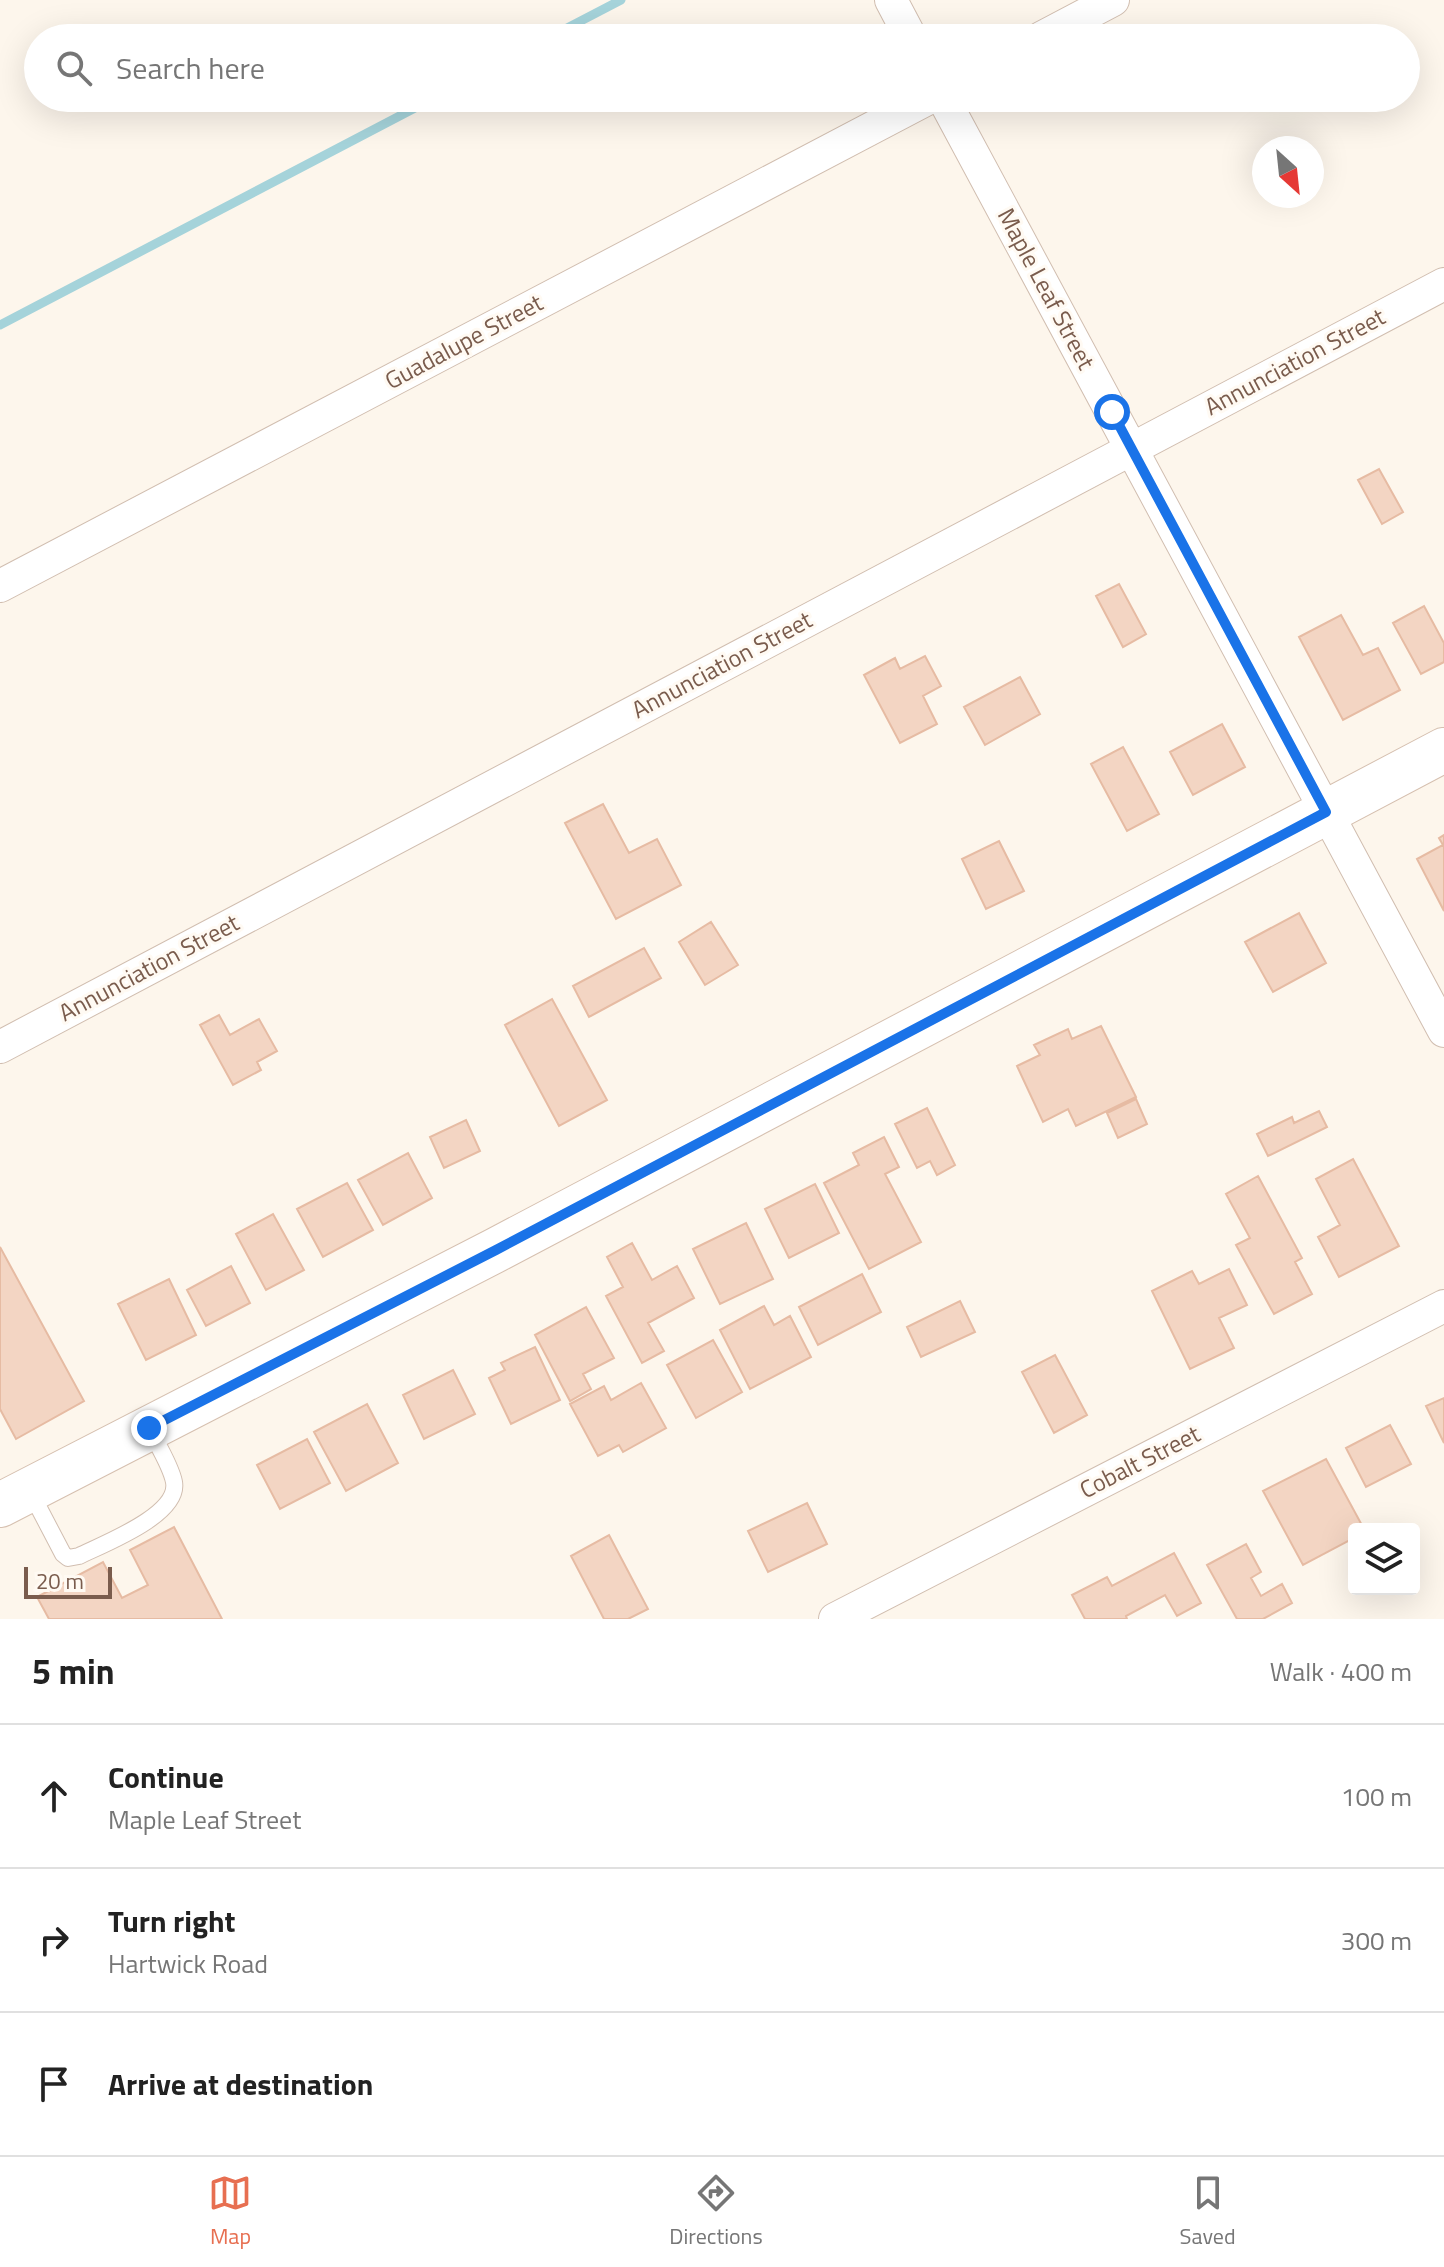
<!DOCTYPE html>
<meta charset="utf-8">
<style>
:root{--surface:#fff;--page:#f2f2f2;--text:#222;--muted:#767676;--line:#e0e0e0;--accent:#e76f51}
body{margin:0;font-family:"Titillium Web",sans-serif;background:var(--page);color:var(--text)}
.controls{position:absolute;right:24px;bottom:24px;display:grid;overflow:hidden;border-radius:8px;box-shadow:0 8px 32px #0002}
.controls button{width:72px;height:72px;display:grid;place-items:center;padding:0;border:0;border-bottom:2px solid var(--line);background:var(--surface);color:var(--text);font:40px sans-serif}
.compass{position:absolute;left:1252px;top:136px;width:72px;height:72px;border-radius:50%;background:var(--surface);box-shadow:0 8px 32px #0002;rotate:153deg}
.scale{position:absolute;left:24px;bottom:20px;width:88px;box-sizing:border-box;padding-left:8px;border:4px solid #7a5c4d;border-top:0;font-size:22px;line-height:28px;white-space:nowrap;color:#7a5c4d;-webkit-text-stroke:6px #fffaf3;paint-order:stroke}
.stop{position:absolute;width:24px;height:24px;margin:-18px;border:6px solid #1a73e8;border-radius:50%;background:#fff}
.stop.end{background:#1a73e8;border-color:#fff;box-shadow:0 2px 8px #0008}
.list{margin:0;padding:0;list-style:none}
h2{display:flex;justify-content:space-between;align-items:center;height:104px;margin:0;padding:0 32px;font-size:34px}
h2 small{font-size:26px;font-weight:400;color:var(--muted)}
.list li{display:grid;grid-template-columns:52px 1fr auto;gap:24px;align-items:center;box-sizing:border-box;height:144px;padding:0 32px;border-top:2px solid var(--line)}
.list b{display:block;font-size:30px;white-space:nowrap}
.list p{margin:0;font-size:26px;white-space:nowrap;color:var(--muted)}
.list em{font-size:26px;font-style:normal;color:var(--muted)}
.icon{flex:none;width:44px;height:44px;fill:none;stroke:currentColor;stroke-width:2;stroke-linecap:round;stroke-linejoin:round}
.map{position:relative;flex:none;width:1444px;height:1619px;overflow:hidden}
.search{position:absolute;background:var(--surface);box-shadow:0 8px 32px #0002;left:24px;right:24px;top:24px;height:88px;display:flex;align-items:center;gap:20px;box-sizing:border-box;padding:0 28px;border-radius:44px;color:var(--muted);font-size:30px}
.sheet{height:536px;background:var(--surface)}
nav{display:flex;justify-content:space-around;align-items:center;box-sizing:border-box;height:112px;border-top:2px solid var(--line);background:var(--surface);font-size:22px;color:var(--muted)}
nav a{display:grid;justify-items:center;gap:4px}
nav .on{color:var(--accent)}
.map>svg:first-child{display:block}
.lines{fill:none;stroke-linecap:round;stroke-linejoin:round}
.stream{stroke:#a5d3da;stroke-width:9}
.building{fill:#f3d5c3;stroke:#e6bba3;stroke-width:2}
.lane-casing{stroke:#d1beb0;stroke-width:18}
.street-casing{stroke:#d1beb0;stroke-width:34}
.secondary-casing{stroke:#d6c0b0;stroke-width:46}
.lane{stroke:#fff;stroke-width:16}
.street{stroke:#fff;stroke-width:32}
.secondary{stroke:#fff;stroke-width:44}
.route{stroke:#1a73e8;stroke-width:10}
.labels{text-anchor:middle;stroke-width:6;stroke-linejoin:round;paint-order:stroke}
.street-label{font-size:24px;fill:#7a5c4d;stroke:#fffaf3}
</style>
<div class="map">
<svg width="1444" height="1619" viewBox="0 0 1444 1619">
<rect width="100%" height="100%" fill="#fdf6ec"/>
<g class="lines">
<path class="stream" d="M 548,38 L 621,0
M 0,325 L 434,98"/>
</g>
<path class="building" d="M 1379,469 L 1403,512 L 1382,524 L 1358,480 Z
M 1119,584 L 1146,634 L 1123,647 L 1096,596 Z
M 1424,606 L 1444,643 L 1444,662 L 1421,674 L 1393,623 Z
M 1341,615 L 1363,655 L 1378,648 L 1400,690 L 1343,720 L 1299,637 Z
M 925,656 L 941,686 L 923,696 L 937,724 L 900,743 L 864,675 L 895,658 L 900,669 Z
M 1020,677 L 1040,714 L 985,745 L 964,707 Z
M 1222,724 L 1245,767 L 1193,795 L 1170,752 Z
M 1123,747 L 1159,814 L 1127,831 L 1091,764 Z
M 603,804 L 629,853 L 657,839 L 681,885 L 616,919 L 565,823 Z
M 1444,835 L 1444,911 L 1417,859 L 1443,845 L 1439,838 Z
M 999,841 L 1024,891 L 986,909 L 962,859 Z
M 1299,913 L 1326,963 L 1273,992 L 1245,942 Z
M 711,922 L 738,965 L 705,985 L 679,942 Z
M 644,948 L 661,978 L 589,1017 L 573,986 Z
M 552,999 L 607,1100 L 559,1126 L 505,1025 Z
M 219,1015 L 230,1035 L 259,1019 L 277,1051 L 257,1062 L 261,1070 L 233,1085 L 200,1025 Z
M 1101,1026 L 1136,1097 L 1076,1126 L 1068,1109 L 1043,1122 L 1017,1066 L 1040,1055 L 1034,1045 L 1068,1029 L 1072,1039 Z
M 1136,1099 L 1147,1124 L 1118,1138 L 1107,1113 Z
M 927,1108 L 955,1165 L 937,1175 L 930,1161 L 917,1168 L 895,1124 Z
M 1319,1111 L 1327,1127 L 1268,1156 L 1257,1134 L 1292,1117 L 1294,1123 Z
M 466,1120 L 480,1151 L 444,1168 L 430,1137 Z
M 884,1137 L 899,1167 L 885,1174 L 921,1242 L 869,1269 L 824,1183 L 859,1165 L 853,1153 Z
M 408,1153 L 432,1198 L 383,1225 L 358,1180 Z
M 1353,1159 L 1399,1246 L 1339,1277 L 1318,1237 L 1340,1225 L 1316,1179 Z
M 1258,1176 L 1302,1258 L 1295,1262 L 1312,1294 L 1274,1314 L 1236,1245 L 1250,1238 L 1226,1194 Z
M 347,1183 L 373,1230 L 323,1257 L 297,1209 Z
M 815,1184 L 839,1233 L 789,1258 L 765,1209 Z
M 273,1214 L 304,1270 L 266,1290 L 236,1234 Z
M 746,1223 L 773,1279 L 720,1304 L 693,1249 Z
M 632,1243 L 652,1280 L 677,1266 L 694,1298 L 648,1323 L 664,1351 L 642,1363 L 606,1296 L 623,1287 L 607,1257 Z
M 0,1247 L 84,1401 L 16,1439 L 0,1409 Z
M 231,1266 L 250,1303 L 206,1326 L 187,1290 Z
M 1229,1269 L 1247,1305 L 1219,1318 L 1234,1348 L 1190,1369 L 1152,1291 L 1192,1271 L 1199,1284 Z
M 862,1274 L 881,1312 L 818,1345 L 799,1307 Z
M 169,1279 L 196,1335 L 146,1360 L 118,1304 Z
M 960,1301 L 975,1332 L 921,1357 L 907,1327 Z
M 764,1306 L 774,1325 L 790,1316 L 811,1357 L 750,1389 L 720,1330 Z
M 586,1307 L 614,1358 L 583,1374 L 591,1389 L 570,1401 L 535,1335 Z
M 713,1340 L 742,1392 L 696,1418 L 667,1365 Z
M 535,1347 L 560,1400 L 511,1424 L 489,1378 L 505,1370 L 501,1363 Z
M 1055,1355 L 1087,1415 L 1054,1433 L 1022,1372 Z
M 453,1370 L 475,1414 L 424,1439 L 403,1395 Z
M 641,1383 L 666,1428 L 623,1452 L 619,1445 L 598,1456 L 570,1404 L 604,1386 L 611,1400 Z
M 1444,1398 L 1444,1443 L 1426,1406 Z
M 367,1404 L 398,1463 L 346,1491 L 314,1432 Z
M 1390,1425 L 1411,1464 L 1366,1487 L 1346,1448 Z
M 307,1439 L 330,1483 L 280,1509 L 257,1465 Z
M 1326,1459 L 1364,1529 L 1354,1529 L 1354,1538 L 1303,1565 L 1263,1491 Z
M 807,1503 L 827,1544 L 768,1572 L 748,1531 Z
M 174,1527 L 222,1619 L 49,1619 L 37,1597 L 103,1562 L 122,1598 L 148,1585 L 130,1550 Z
M 609,1535 L 648,1609 L 628,1619 L 604,1619 L 571,1556 Z
M 1246,1544 L 1261,1572 L 1251,1578 L 1261,1596 L 1282,1584 L 1292,1603 L 1263,1619 L 1237,1619 L 1207,1565 Z
M 1174,1553 L 1201,1603 L 1177,1616 L 1165,1595 L 1126,1616 L 1127,1619 L 1085,1619 L 1072,1595 L 1107,1577 L 1112,1586 Z"/>
<g class="lines">
<defs>
<path id="lane" d="M 30,1491 L 63,1554 L 68,1558 L 79,1556 C 103,1544 180,1515 174,1482 C 171,1466 157,1444 150,1430"/>
<path id="street" d="M 891,0 L 911,38
M 1041,38 L 1113,0
M 943,98 L 1444,1031
M 0,586 L 929,98
M 0,1047 L 1444,284
M 835,1619 L 1444,1306"/>
<path id="secondary" d="M 0,1505 L 496,1250 L 1444,750"/>
</defs>
<use href="#lane" class="lane-casing"/>
<use href="#street" class="street-casing"/>
<use href="#secondary" class="secondary-casing"/>
<use href="#lane" class="lane"/>
<use href="#street" class="street"/>
<use href="#secondary" class="secondary"/>
</g>
<g class="lines">
<path class="route" d="M 149,1428 L 496,1250 L 1326,812 L 1112,412"/>
</g>
<g class="labels">
<g class="street-label">
<text transform="translate(1046 289) rotate(62)" y="8">Maple Leaf Street</text>
<text transform="translate(464 342) rotate(-28)" y="8">Guadalupe Street</text>
<text transform="translate(1295 362) rotate(-28)" y="8">Annunciation Street</text>
<text transform="translate(722 665) rotate(-28)" y="8">Annunciation Street</text>
<text transform="translate(149 968) rotate(-28)" y="8">Annunciation Street</text>
<text transform="translate(1140 1462) rotate(-27)" y="8">Cobalt Street</text>
</g>
</g>
</svg>
<div class="controls">
<button><svg class="icon" aria-label="layers" viewBox="0 0 24 24"><path d="M12 4l9 5-9 5-9-5zM3 14l9 5 9-5"/></svg></button>
</div>
<svg class="compass" viewBox="-18 -18 36 36"><path d="M0-13l5 13h-10z" fill="#e53935"/><path d="M0 13l5-13h-10z" fill="#767676"/></svg>
<div class="scale">20 m</div>
<div class="stop" style="left:1112px;top:412px"></div>
<div class="stop end" style="left:149px;top:1428px"></div>
<div class="search"><svg class="icon" aria-label="search" viewBox="0 0 24 24"><circle cx="10" cy="10" r="6"/><path d="M15 15l6 6"/></svg>Search here</div>
</div>
<section class="sheet">
<h2>5 min<small>Walk · 400 m</small></h2>
<ul class="list">
<li><svg class="icon" aria-label="ahead" viewBox="0 0 24 24"><path d="M12 20V5M6 11l6-6 6 6"/></svg><div><b>Continue</b><p>Maple Leaf Street</p></div><em>100 m</em></li>
<li><svg class="icon" aria-label="right" viewBox="0 0 24 24"><path d="M7 20v-9h11M14 6l5 5-5 5"/></svg><div><b>Turn right</b><p>Hartwick Road</p></div><em>300 m</em></li>
<li><svg class="icon" aria-label="arrive" viewBox="0 0 24 24"><path d="M6 21V4h12l-3 4 3 4H6"/></svg><div><b>Arrive at destination</b></div></li>
</ul>
</section>
<nav>
<a class="on"><svg class="icon" aria-label="map" viewBox="0 0 24 24"><path d="M3 6l6-2 6 2 6-2v14l-6 2-6-2-6 2zM9 4v14M15 6v14"/></svg>Map</a>
<a><svg class="icon" aria-label="directions" viewBox="0 0 24 24"><path d="M12 3l9 9-9 9-9-9zM9 14v-3h6M13 9l2 2-2 2"/></svg>Directions</a>
<a><svg class="icon" aria-label="saved" viewBox="0 0 24 24"><path d="M7 4h10v16l-5-4-5 4z"/></svg>Saved</a>
</nav>
